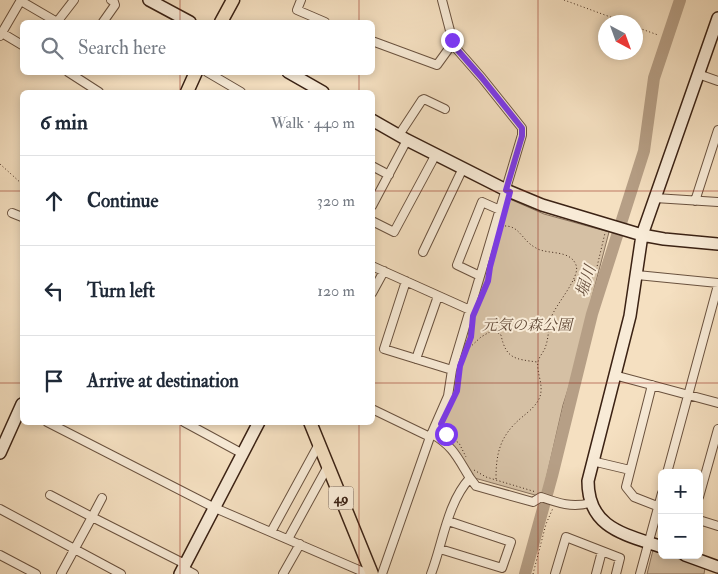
<!DOCTYPE html>
<meta charset="utf-8">
<style>
:root{--surface:#fff;--page:#f6f6f7;--text:#1f2937;--muted:#747a83;--line:#e0e1e3}
body{margin:0;font-family:"IM FELL Double Pica","Noto Serif JP",serif;background:var(--page);color:var(--text)}
.controls{position:absolute;right:15px;bottom:15px;display:grid;overflow:hidden;border-radius:8px;box-shadow:0 2px 8px #0003}
.controls button{width:45px;height:45px;display:grid;place-items:center;padding:0;border:0;border-bottom:1px solid var(--line);background:var(--surface);color:var(--text);font:25px sans-serif}
.compass{position:absolute;left:598px;top:15px;width:45px;height:45px;border-radius:50%;background:var(--surface);box-shadow:0 2px 8px #0003;rotate:139deg}
.stop{position:absolute;width:15px;height:15px;margin:-11px;border:4px solid #7c3aed;border-radius:50%;background:#fff}
.stop.end{background:#7c3aed;border-color:#fff;box-shadow:0 1px 5px #0008}
.list{margin:0;padding:0;list-style:none}
h2{display:flex;justify-content:space-between;align-items:center;height:65px;margin:0;padding:0 20px;font-size:21px}
h2 small{font-size:16px;font-weight:400;color:var(--muted)}
.list li{display:grid;grid-template-columns:32px 1fr auto;gap:15px;align-items:center;box-sizing:border-box;height:90px;padding:0 20px;border-top:1px solid var(--line)}
.list b{display:block;font-size:19px;white-space:nowrap}
.list em{font-size:16px;font-style:normal;color:var(--muted)}
.icon{flex:none;width:28px;height:28px;fill:none;stroke:currentColor;stroke-width:2;stroke-linecap:round;stroke-linejoin:round}
.map{position:relative;flex:none;width:718px;height:574px;overflow:hidden}
.search{position:absolute;background:var(--surface);box-shadow:0 2px 8px #0003;left:20px;top:20px;width:355px;height:55px;display:flex;align-items:center;gap:12px;box-sizing:border-box;padding:0 18px;border-radius:8px;color:var(--muted);font-size:19px}
.panel{position:absolute;background:var(--surface);box-shadow:0 2px 8px #0003;left:20px;top:90px;width:355px;height:335px;border-radius:8px}
.map>svg:first-child{display:block}
.green{fill:#d5c0a4;stroke:#88715c}
.lines{fill:none;stroke-linecap:round;stroke-linejoin:round}
.river{stroke:#b69f86;stroke-width:12}
.street-casing{stroke:#6a523f;stroke-width:10}
.secondary-casing{stroke:#3b2214;stroke-width:14}
.primary-casing{stroke:#3b2214;stroke-width:15}
.path{stroke:#3b2214;stroke-width:1;stroke-dasharray:1 2.5;stroke-linecap:butt}
.street{stroke:#f8ebd7;stroke-width:8}
.secondary{stroke:#f8ebd7;stroke-width:11}
.primary{stroke:#f5e0c1;stroke-width:12}
.route{stroke:#7c3aed;stroke-width:6}
.grid{fill:none;stroke:#8f2418;stroke-width:1;stroke-opacity:0.55}
.labels{text-anchor:middle;stroke-width:4;stroke-linejoin:round;paint-order:stroke}
.shield{fill:#f8ebd7;stroke:#745e4e;stroke-width:1}
.shield-label{font-size:14px;font-weight:bold;fill:#3b2214}
.park-label{font-size:15px;font-style:italic;fill:#624a38;stroke:#f8ebd7}
.water-label{font-size:16px;font-style:italic;fill:#664e3c;stroke:#f8ebd7}
</style>
<div class="map">
<svg width="718" height="574" viewBox="0 0 718 574">
<rect width="100%" height="100%" fill="#f5e0c1"/>
<filter id="stains"><feTurbulence type="fractalNoise" baseFrequency=".004" numOctaves="4"/><feColorMatrix values="0 0 0 0 .2 0 0 0 0 .09 0 0 0 0 .02 0 0 0 .5 -.17"/></filter>
<radialGradient id="worn" r=".72"><stop offset=".6" stop-color="#630" stop-opacity="0"/><stop offset="1" stop-color="#630" stop-opacity=".3"/></radialGradient>
<path class="green" d="M 505,197 L 544,214 L 609,232 L 592,297 L 581,349 L 563,405 L 542,497 L 471,477 L 434,433 L 455,367 L 468,338 L 471,310 L 482,282 L 485,264 Z
M 653,550 L 662,553 L 662,555 L 668,555 L 705,568 L 704,574 L 647,574 Z"/>
<g class="lines">
<path class="river" d="M 525,574 L 552,476 L 592,314 L 644,151 L 654,78 L 680,0"/>
<defs>
<path id="street" d="M 301,0 L 297,10 L 325,22
M 21,1 L 57,22
M 57,22 L 74,0
M 103,22 L 115,5 L 114,2 L 111,0
M 2,33 L 22,45
M 0,36 L 21,0
M 372,41 L 437,65 L 450,47 L 454,46
M 68,72 L 99,92
M 207,72 L 241,92
M 698,74 L 718,81
M 399,135 L 422,100 L 424,99 L 445,109
M 372,166 L 389,175
M 655,198 L 718,202
M 695,201 L 718,130
M 372,206 L 407,140
M 12,213 L 22,217
M 372,221 L 394,232 L 436,154
M 423,252 L 463,168
M 372,266 L 470,310
M 637,275 L 718,283
M 480,276 L 457,265 L 482,202 L 500,210
M 406,281 L 384,349 L 452,370
M 372,293 L 384,271
M 416,359 L 438,296
M 614,375 L 718,403
M 652,385 L 626,487 L 634,497 L 662,508
M 372,409 L 430,437
M 47,422 L 215,508 L 368,574
M 184,422 L 243,454
M 592,461 L 630,470
M 667,473 L 718,285
M 470,478 L 476,486 L 533,502 L 541,497 C 558,503 572,508 590,503
M 50,495 L 92,517 L 102,498
M 699,497 L 718,429
M 0,509 L 121,574
M 699,520 L 718,526
M 271,532 L 319,444
M 288,539 L 328,466
M 440,549 L 502,568 L 511,542 L 448,521
M 0,555 L 36,574
M 183,568 L 194,574
M 61,574 L 92,517 L 185,564
M 283,574 L 300,544
M 382,574 L 430,437 L 448,396 L 452,370 L 522,135 L 522,128 L 482,78 L 454,46 L 442,0
M 431,574 C 443,543 447,503 470,478 C 457,457 453,446 432,434
M 555,574 L 566,537 L 620,558 L 616,574
M 596,574 L 602,551
M 640,574 L 662,493"/>
<path id="secondary" d="M 149,0 L 190,22
M 288,72 L 323,92
M 372,120 L 407,140 L 506,190 L 542,205 L 642,235 L 664,239 L 718,244
M 0,453 L 22,404
M 662,547 C 624,534 588,528 588,481 L 630,316 L 642,235 L 718,18
M 685,555 L 718,567
M 180,574 L 259,422"/>
<path id="primary" d="M 221,22 L 233,0
M 187,92 L 196,72
M 310,422 L 372,574"/>
</defs>
<use href="#street" class="street-casing"/>
<use href="#secondary" class="secondary-casing"/>
<use href="#primary" class="primary-casing"/>
<path class="path" d="M 564,0 L 624,22
M 636,27 L 658,35
M 0,164 L 22,184
M 574,280 L 583,284 L 587,284 L 593,277 L 596,271 L 605,233
M 483,292 L 488,281 L 488,275
M 467,350 L 481,337 L 493,330 L 501,335 C 506,359 515,359 537,362
M 465,354 L 471,337 L 472,329
M 448,436 L 459,443 L 466,457
M 474,470 L 486,477 L 536,492
M 496,479 C 496,453 500,436 521,418 C 527,413 535,407 539,399 C 545,386 536,373 538,362 C 539,356 545,351 546,345 C 549,336 548,327 551,318 C 555,305 581,277 576,265 C 570,249 547,255 536,248 C 521,240 520,225 503,226
M 533,574 L 546,524 L 553,508"/>
<use href="#street" class="street"/>
<use href="#secondary" class="secondary"/>
<use href="#primary" class="primary"/>
</g>
<g class="lines">
<path class="route" d="M 446,434 L 441,424 L 457,391 L 460,366 L 471,337 L 473,316 L 488,281 L 490,267 L 510,192 L 506,190 L 522,136 L 522,128 L 482,78 L 454,46 L 452,40"/>
</g>
<path class="grid" d="M 180,0 L 180,22M 359,0 L 359,22M 538,0 L 538,574M 180,72 L 180,92M 359,72 L 359,92M 0,191 L 22,191M 372,191 L 718,191M 0,383 L 22,383M 372,383 L 718,383M 180,422 L 180,574M 359,422 L 359,574"/>
<g class="labels">
<rect class="shield" x="328.5" y="486.5" width="25" height="23" rx="4"/>
<g class="shield-label">
<text x="341" y="503">49</text>
</g>
<g class="park-label">
<text x="527" y="330">元気の森公園</text>
</g>
<g class="water-label">
<text transform="translate(585 281) rotate(-72)" y="6">堀川</text>
</g>
</g>
<rect width="100%" height="100%" filter="url(#stains)"/>
<rect width="100%" height="100%" fill="url(#worn)"/>
</svg>
<div class="controls">
<button>+</button>
<button>−</button>
</div>
<svg class="compass" viewBox="-18 -18 36 36"><path d="M0-13l5 13h-10z" fill="#e53935"/><path d="M0 13l5-13h-10z" fill="#747a83"/></svg>
<div class="stop" style="left:446px;top:434px"></div>
<div class="stop end" style="left:452px;top:40px"></div>
<div class="search"><svg class="icon" aria-label="search" viewBox="0 0 24 24"><circle cx="10" cy="10" r="6"/><path d="M15 15l6 6"/></svg>Search here</div>
<section class="panel">
<h2>6 min<small>Walk · 440 m</small></h2>
<ul class="list">
<li><svg class="icon" aria-label="ahead" viewBox="0 0 24 24"><path d="M12 20V5M6 11l6-6 6 6"/></svg><div><b>Continue</b></div><em>320 m</em></li>
<li><svg class="icon" aria-label="left" viewBox="0 0 24 24"><path d="M17 20v-9H6M10 6l-5 5 5 5"/></svg><div><b>Turn left</b></div><em>120 m</em></li>
<li><svg class="icon" aria-label="arrive" viewBox="0 0 24 24"><path d="M6 21V4h12l-3 4 3 4H6"/></svg><div><b>Arrive at destination</b></div></li>
</ul>
</section>
</div>
